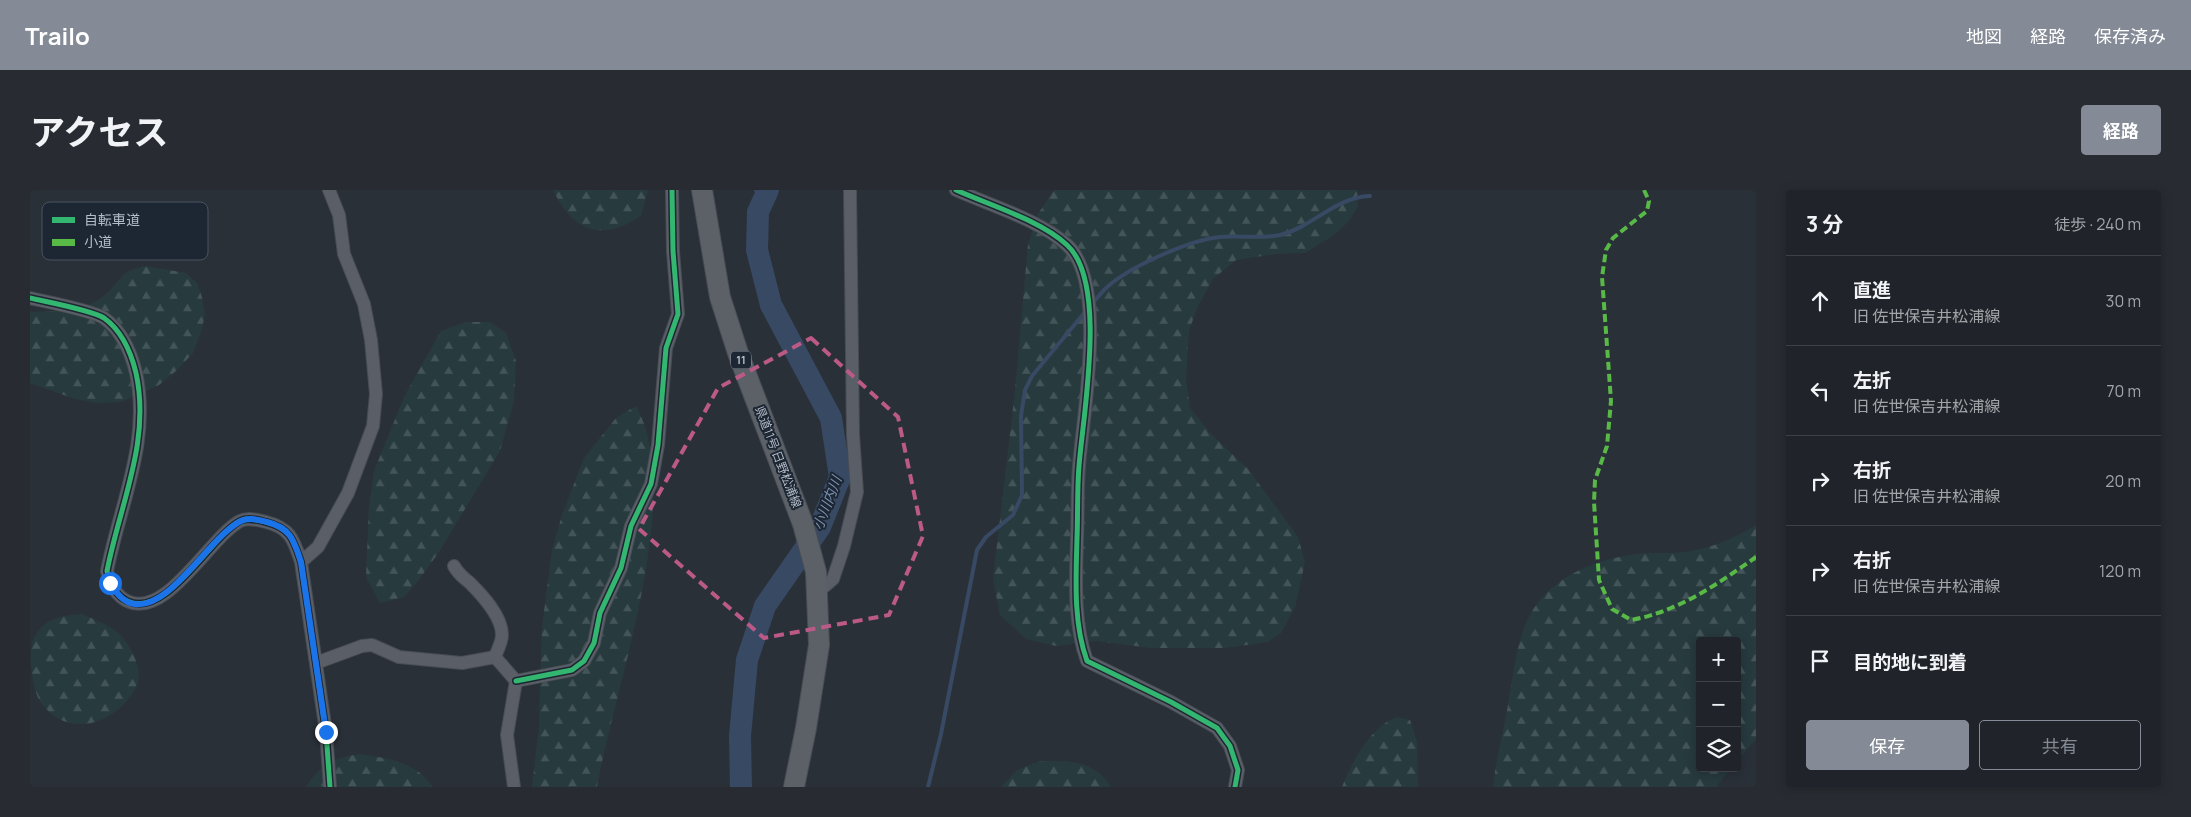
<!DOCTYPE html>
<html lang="ja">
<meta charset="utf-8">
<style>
:root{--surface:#20242a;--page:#282c32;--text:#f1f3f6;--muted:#a2a4a8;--line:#3d4147;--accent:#848b96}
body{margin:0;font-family:Manrope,"Noto Sans JP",sans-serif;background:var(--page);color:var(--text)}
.controls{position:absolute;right:15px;bottom:15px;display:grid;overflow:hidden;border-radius:5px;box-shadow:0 2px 12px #0003}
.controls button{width:45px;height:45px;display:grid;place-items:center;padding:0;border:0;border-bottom:1px solid var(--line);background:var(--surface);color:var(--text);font:25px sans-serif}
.stop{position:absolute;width:15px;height:15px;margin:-11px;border:4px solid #1a73e8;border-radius:50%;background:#fff}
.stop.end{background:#1a73e8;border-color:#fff;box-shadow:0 1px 5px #0008}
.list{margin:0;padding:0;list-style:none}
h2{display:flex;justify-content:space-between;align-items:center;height:65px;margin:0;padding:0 20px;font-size:21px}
h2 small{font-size:16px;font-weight:400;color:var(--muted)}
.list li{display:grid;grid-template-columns:32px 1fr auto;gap:15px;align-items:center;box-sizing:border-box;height:90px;padding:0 20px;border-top:1px solid var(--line)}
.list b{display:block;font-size:19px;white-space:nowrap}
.list p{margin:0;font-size:16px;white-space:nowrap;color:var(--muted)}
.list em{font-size:16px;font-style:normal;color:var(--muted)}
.actions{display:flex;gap:10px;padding:15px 20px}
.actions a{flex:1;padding:11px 0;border:1px solid var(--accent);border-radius:5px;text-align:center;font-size:18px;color:var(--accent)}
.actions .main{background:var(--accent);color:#fff}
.icon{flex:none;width:28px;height:28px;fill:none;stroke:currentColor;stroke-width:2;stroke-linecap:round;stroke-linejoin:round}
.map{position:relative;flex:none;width:1726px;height:597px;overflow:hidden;border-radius:5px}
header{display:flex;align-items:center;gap:30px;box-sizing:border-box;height:70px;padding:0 25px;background:var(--accent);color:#fff}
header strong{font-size:24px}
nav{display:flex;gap:28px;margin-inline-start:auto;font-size:18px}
.intro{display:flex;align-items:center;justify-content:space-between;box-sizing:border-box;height:120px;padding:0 30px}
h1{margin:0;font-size:35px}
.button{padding:12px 22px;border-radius:5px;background:var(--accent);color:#fff;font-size:18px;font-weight:700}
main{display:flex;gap:30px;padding:0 30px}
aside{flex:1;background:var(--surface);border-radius:5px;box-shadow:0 2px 12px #0003}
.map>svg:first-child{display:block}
.forest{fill:url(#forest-firs)}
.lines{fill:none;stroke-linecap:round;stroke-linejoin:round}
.stream{stroke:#384963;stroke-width:4}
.river{stroke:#384963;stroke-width:22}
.minor-casing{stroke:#484c53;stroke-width:14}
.primary-casing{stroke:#484c55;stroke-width:22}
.minor{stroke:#5a5e66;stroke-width:12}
.primary{stroke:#5c6168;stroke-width:20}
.quiet{stroke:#58b947;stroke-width:4;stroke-dasharray:8 4;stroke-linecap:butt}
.cycleway-casing{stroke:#1d2633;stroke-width:8}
.cycleway{stroke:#33b770;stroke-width:5}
.route{stroke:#1a73e8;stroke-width:6}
.marked{fill:none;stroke:#bc5a87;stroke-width:4;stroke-dasharray:10 6;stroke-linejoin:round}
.labels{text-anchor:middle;stroke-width:4;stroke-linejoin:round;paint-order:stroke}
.shield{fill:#1d2633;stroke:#878f9c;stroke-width:1}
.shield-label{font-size:11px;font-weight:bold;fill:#b4bcc9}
.street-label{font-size:12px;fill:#b4bcc9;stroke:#1d2633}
.water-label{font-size:14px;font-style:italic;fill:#7c92b1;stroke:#1d2633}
.key{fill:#1d2633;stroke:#4a5360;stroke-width:1}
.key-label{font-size:14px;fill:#b4bcc9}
</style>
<header>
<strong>Trailo</strong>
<nav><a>地図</a><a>経路</a><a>保存済み</a></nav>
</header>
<div class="intro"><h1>アクセス</h1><a class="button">経路</a></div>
<main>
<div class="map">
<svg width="1726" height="597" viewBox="0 0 1726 597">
<defs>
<pattern id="forest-firs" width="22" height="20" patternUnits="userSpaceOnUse" patternTransform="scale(1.25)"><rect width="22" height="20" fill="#273a3e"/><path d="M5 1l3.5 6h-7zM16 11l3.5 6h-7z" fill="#445559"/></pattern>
</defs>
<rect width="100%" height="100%" fill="#2a3038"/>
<path class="forest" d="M 523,0 L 618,0 L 611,26 C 572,52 543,42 523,0 Z
M 1024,0 L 1327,0 L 1328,16 L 1319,31 L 1304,45 L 1275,63 L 1245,64 L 1206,70 L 1183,89 L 1167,118 L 1159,141 L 1156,189 L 1160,218 L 1181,244 L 1218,279 L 1268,347 L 1275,372 L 1265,417 L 1251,443 L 1238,452 L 1195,458 L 1121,458 L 1066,451 L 1026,456 L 996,449 L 970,425 L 963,389 L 985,201 L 998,54 L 1008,24 Z
M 115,76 L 156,83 L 167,93 L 172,107 L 175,125 L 171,142 L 163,163 L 146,181 L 129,195 L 91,212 L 67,213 L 42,208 L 0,193 L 0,122 C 26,121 55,122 75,105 C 93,89 88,82 115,76 Z
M 436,132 L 460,132 L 476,143 L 486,171 L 484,211 L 470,261 L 409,362 L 388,391 L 374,407 L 350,413 L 336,387 L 339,316 L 344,281 L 375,205 L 411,141 Z
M 606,216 C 656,304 584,500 567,597 L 502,597 L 509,536 L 512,437 L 522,360 L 532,325 L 554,268 L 586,228 Z
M 1726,335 L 1726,549 L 1707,571 L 1707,451 L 1670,451 L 1670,578 L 1701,578 L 1686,597 L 1463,597 C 1466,569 1473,543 1478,515 C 1483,488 1485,459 1496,433 C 1515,389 1562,370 1606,364 C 1622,362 1639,364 1655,362 C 1680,359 1705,348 1726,335 Z
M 52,424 C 63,429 76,434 86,441 C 97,449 110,473 109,487 C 108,500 93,517 82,524 C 58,540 27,538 10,511 C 4,502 2,485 1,474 C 0,462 1,449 10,439 C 20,427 38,425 52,424 Z
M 1367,527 L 1380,530 L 1387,552 L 1388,597 L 1312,597 C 1322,572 1341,536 1367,527 Z
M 330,564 C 356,568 388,572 402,597 L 276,597 C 290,575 305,567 330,564 Z
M 1010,571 C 1039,571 1065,570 1081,597 L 971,597 L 987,580 Z"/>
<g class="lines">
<path class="stream" d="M 726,0 L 732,12
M 1061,115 C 1066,109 1071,103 1076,98 C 1099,77 1159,50 1190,47 C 1209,45 1231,49 1250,45 C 1283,37 1305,7 1340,6
M 898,597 L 911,544 L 947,360 L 956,347 L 983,325 L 992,305 L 991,226 L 995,200 L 1002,186 L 1055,122"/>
<path class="river" d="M 711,597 L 710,546 L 717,470 L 735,416 L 790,337 L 810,287 L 801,228 L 741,115 L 727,60 L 728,22 L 738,0"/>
<defs>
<path id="minor" d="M 926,0 C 959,15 1010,30 1037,55 C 1078,92 1053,224 1049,276 C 1047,300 1048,324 1047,348 C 1046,388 1043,432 1057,471 L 1141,512 L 1187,538 L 1200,556 L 1208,580 L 1205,597
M 0,108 C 17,112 61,120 74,128 C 92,141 101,162 106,183 C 121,251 90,314 77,381 C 80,394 85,405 97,411 C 136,430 179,348 210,331 C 218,327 228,330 236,332 C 261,338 264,351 271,372 L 296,542 L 300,597
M 271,372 L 288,357 L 318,303 L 343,236 L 346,204 L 341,150 L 334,114 L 314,64 L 309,25 L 299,0
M 424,376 C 428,384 433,387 440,393 C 452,405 472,426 472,445 C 472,452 467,461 465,467
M 787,403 L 803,389 L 814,356 L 827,302 L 823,245 L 820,0
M 286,473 L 332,456 L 342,455 L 369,467 L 432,473 L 465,467 L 486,491 L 477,545 L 484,597
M 486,491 L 542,480 L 554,471 L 564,453 L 570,423 L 591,378 L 601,336 L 621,294 L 628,255 L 636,158 L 648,124 L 643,61 L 642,0"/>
<path id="primary" d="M 672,0 L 690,107 L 708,163 L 773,334 L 786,382 L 789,455 L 776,538 L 764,597"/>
</defs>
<use href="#minor" class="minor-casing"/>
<use href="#primary" class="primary-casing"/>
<use href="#minor" class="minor"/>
<use href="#primary" class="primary"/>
<path class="quiet" d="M 1614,0 L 1619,11 L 1617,21 L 1583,48 L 1576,60 L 1572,87 L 1581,211 L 1577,256 L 1565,290 L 1564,312 L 1569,390 L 1582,419 L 1601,430 C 1647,422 1688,394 1726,367"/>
<defs>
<path id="cycleway" d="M 926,0 C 959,15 1010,30 1037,55 C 1078,92 1053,224 1049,276 C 1047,300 1048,324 1047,348 C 1046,388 1043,432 1057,471 L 1141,512 L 1187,538 L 1200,556 L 1208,580 L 1205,597
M 0,108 C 17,112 61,120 74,128 C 92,141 101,162 106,183 C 121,251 90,314 77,381 C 80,394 85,405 97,411 C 136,430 179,348 210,331 C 218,327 228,330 236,332 C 261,338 264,351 271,372 L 296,542 L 300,597
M 486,491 L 542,480 L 554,471 L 564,453 L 570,423 L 591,378 L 601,336 L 621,294 L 628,255 L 636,158 L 648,124 L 643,61 L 642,0"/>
</defs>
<use href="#cycleway" class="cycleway-casing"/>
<use href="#cycleway" class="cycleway"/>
</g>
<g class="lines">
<path class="route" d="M 80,393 C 86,402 93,413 105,414 C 141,419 180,346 211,331 C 219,327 228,330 237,332 C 261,338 264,351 271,372 L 296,542"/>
</g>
<path class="marked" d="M 781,148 L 868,227 L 893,346 L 859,425 L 734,448 L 609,339 L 688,198 Z"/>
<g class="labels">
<rect class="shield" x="701" y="161.5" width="20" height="17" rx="4"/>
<g class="shield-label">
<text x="711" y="174">11</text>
</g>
<g class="street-label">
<text transform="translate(748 267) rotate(69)" y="4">県道11号 日野松浦線</text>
</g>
<g class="water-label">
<text transform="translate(797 313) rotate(-69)" y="5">小川内川</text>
</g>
</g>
<rect x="12" y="12" width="166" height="58" rx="8" class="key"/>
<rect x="22" y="27" width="23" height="6" fill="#33b770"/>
<rect x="22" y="49" width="23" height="7" fill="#58b947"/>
<g class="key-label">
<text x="54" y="35">自転車道</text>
<text x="54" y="57">小道</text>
</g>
</svg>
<div class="controls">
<button>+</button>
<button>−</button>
<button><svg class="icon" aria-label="layers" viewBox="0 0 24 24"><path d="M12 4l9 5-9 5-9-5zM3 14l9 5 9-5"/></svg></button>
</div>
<div class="stop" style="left:80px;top:393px"></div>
<div class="stop end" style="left:296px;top:542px"></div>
</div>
<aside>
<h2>3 分<small>徒歩 · 240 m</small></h2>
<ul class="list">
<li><svg class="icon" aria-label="ahead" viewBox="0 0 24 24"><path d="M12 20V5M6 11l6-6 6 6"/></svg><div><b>直進</b><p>旧 佐世保吉井松浦線</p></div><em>30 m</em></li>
<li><svg class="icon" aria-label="left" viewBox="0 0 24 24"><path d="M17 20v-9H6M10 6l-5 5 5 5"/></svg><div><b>左折</b><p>旧 佐世保吉井松浦線</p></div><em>70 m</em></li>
<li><svg class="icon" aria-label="right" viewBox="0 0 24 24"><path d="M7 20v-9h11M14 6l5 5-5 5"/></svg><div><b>右折</b><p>旧 佐世保吉井松浦線</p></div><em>20 m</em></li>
<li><svg class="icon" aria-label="right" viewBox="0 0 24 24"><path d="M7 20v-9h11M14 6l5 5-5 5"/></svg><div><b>右折</b><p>旧 佐世保吉井松浦線</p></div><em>120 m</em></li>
<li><svg class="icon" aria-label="arrive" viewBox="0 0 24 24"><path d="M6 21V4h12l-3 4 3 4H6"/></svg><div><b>目的地に到着</b></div></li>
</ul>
<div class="actions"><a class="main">保存</a><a>共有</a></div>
</aside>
</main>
